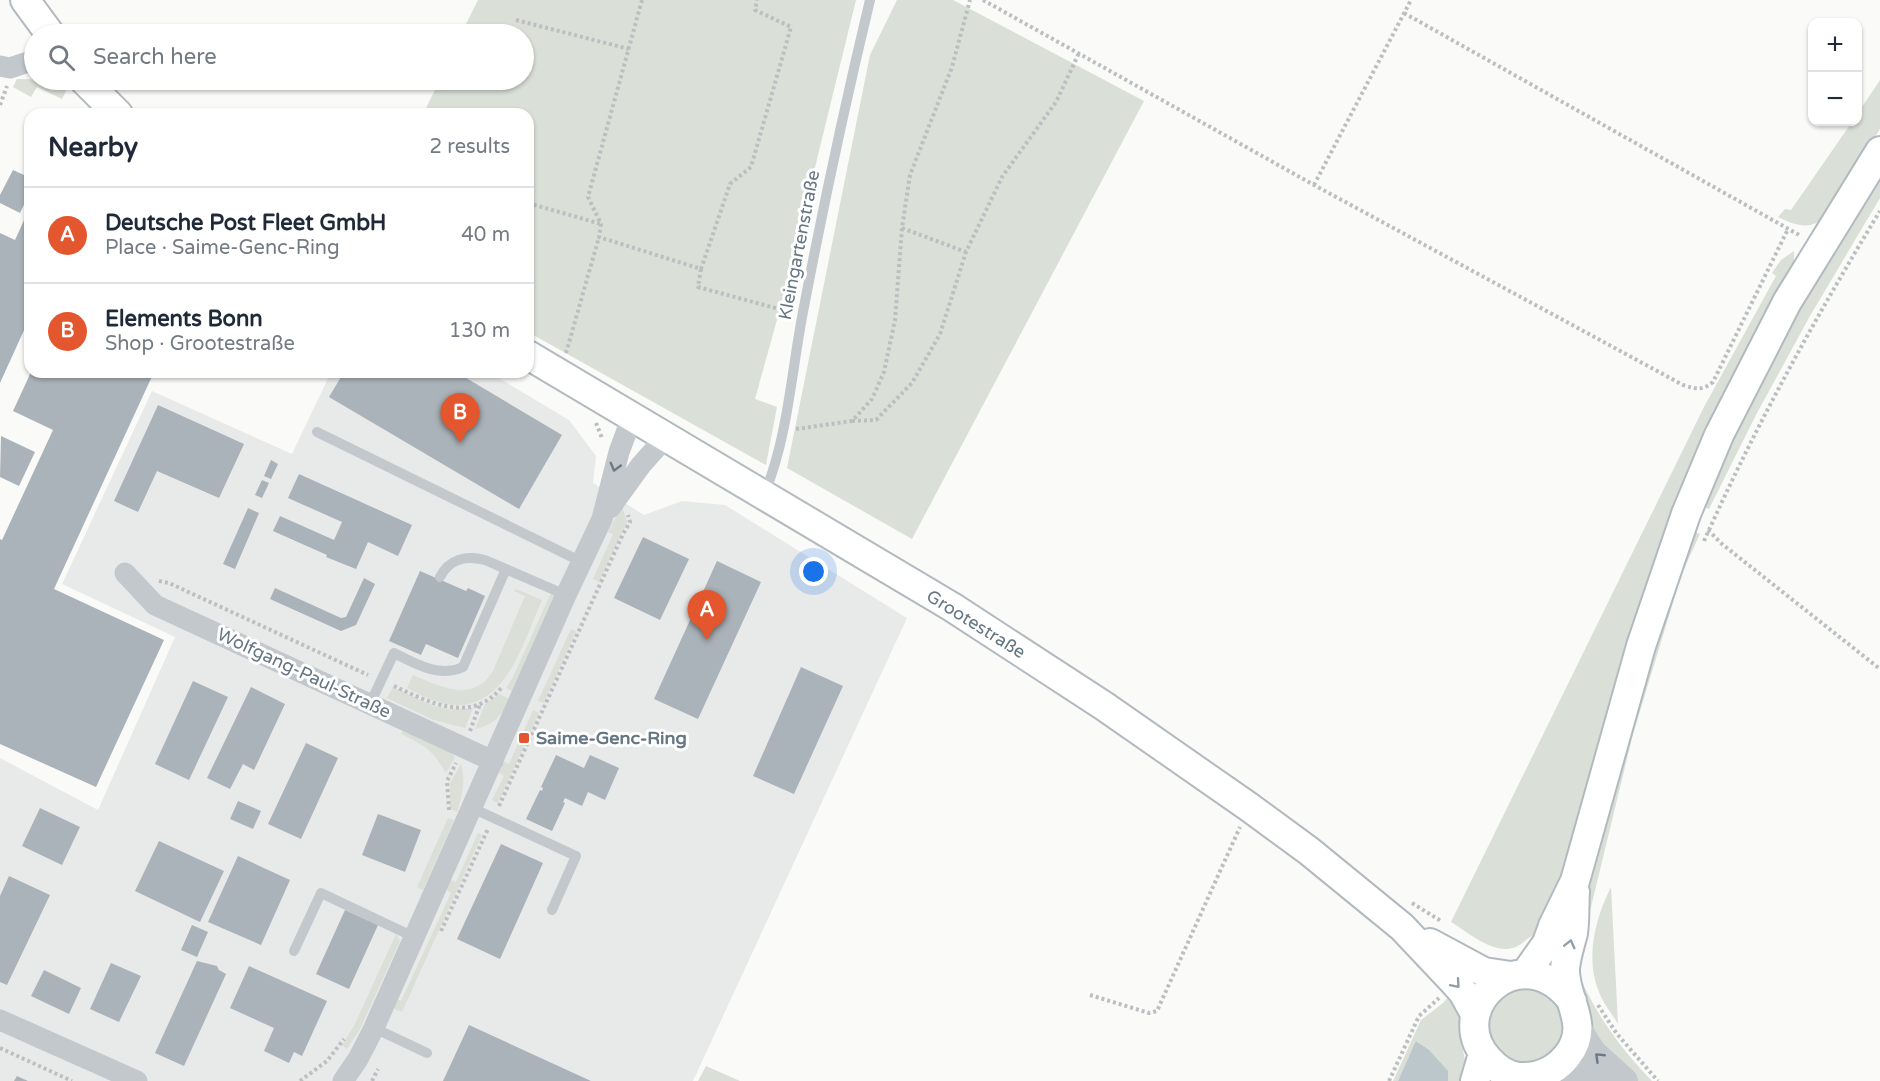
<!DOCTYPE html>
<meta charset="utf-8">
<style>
:root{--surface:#fff;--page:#f6f6f7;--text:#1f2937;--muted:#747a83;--line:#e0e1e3;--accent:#e4572e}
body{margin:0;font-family:"Varela Round",sans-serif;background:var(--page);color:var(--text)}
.controls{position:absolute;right:18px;top:18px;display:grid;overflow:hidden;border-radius:12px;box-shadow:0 2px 4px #0004}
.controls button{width:54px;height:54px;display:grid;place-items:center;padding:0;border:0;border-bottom:2px solid var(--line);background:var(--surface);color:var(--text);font:30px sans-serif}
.you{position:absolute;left:814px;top:572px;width:21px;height:21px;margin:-15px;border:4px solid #fff;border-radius:50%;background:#1a73e8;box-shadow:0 0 0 9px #1a73e833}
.badge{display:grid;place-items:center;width:39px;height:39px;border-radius:50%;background:var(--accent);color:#fff;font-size:20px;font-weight:700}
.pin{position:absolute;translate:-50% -50px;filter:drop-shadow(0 2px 3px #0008)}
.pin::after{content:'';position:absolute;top:32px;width:21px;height:18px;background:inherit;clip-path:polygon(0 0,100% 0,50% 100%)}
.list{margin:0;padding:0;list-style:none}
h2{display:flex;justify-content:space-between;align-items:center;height:78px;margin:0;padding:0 24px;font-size:26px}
h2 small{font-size:20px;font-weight:400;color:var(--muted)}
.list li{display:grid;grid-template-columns:39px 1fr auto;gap:18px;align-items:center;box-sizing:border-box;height:96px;padding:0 24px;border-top:2px solid var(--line)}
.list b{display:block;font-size:22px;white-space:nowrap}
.list p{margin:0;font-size:20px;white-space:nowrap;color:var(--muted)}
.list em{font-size:20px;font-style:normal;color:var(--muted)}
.icon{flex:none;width:33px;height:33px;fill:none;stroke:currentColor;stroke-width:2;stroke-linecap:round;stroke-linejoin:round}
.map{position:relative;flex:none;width:1880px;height:1081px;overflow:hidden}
.search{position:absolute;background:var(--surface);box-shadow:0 2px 4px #0004;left:24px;top:24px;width:510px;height:66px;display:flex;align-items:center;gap:15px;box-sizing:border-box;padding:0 21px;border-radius:33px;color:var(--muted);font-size:22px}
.panel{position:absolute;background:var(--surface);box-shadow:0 2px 4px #0004;left:24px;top:108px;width:510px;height:270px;border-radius:18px}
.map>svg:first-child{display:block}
.built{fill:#e8e9e9}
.green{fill:#dadfd7}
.water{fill:#bbc7cb}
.building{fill:#aab3b9}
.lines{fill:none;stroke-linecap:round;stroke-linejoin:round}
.secondary-casing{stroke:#b3babf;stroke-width:32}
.path{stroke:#bbbfc2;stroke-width:4;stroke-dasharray:3 3;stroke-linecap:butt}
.service{stroke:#c3c8cc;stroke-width:10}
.minor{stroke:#c3c8cc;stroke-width:21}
.tertiary{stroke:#c3c8cc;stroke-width:26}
.secondary{stroke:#fff;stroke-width:28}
.oneway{stroke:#6a7a87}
.oneway2{stroke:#939fa8}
.poi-dot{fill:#e4572e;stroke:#fff;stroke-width:2}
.labels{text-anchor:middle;stroke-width:6;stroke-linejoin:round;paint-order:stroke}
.street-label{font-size:18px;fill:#657683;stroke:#fff}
.poi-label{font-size:18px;font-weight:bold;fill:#657683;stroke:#fff;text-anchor:start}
</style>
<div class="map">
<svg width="1880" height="1081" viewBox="0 0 1880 1081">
<rect width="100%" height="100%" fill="#fafaf8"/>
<path class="built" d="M 331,372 L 489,372 L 569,420 L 596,456 L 593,483 L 644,515 L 682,501 L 725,505 L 907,618 L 693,1081 L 0,1081 L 0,758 L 98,810 L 175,637 L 62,584 L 152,391 L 292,454 Z"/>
<path class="green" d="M 478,0 L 856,0 L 783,298 L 755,399 L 777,407 L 766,465 L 528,332 L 528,114 L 423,114 L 440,80 L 524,80 L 524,34 L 461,34 Z
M 897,0 L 953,0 L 1144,101 L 912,539 L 787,468 L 870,55 Z
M 17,79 L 64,80 L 68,87 L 62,99 L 37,87 L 31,97 L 13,87 Z
M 1880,80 L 1880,129 L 1825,217 C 1810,231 1795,225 1778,217 L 1785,209 L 1791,210 L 1852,122 L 1858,122 L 1858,113 Z
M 1880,172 L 1880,198 L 1810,316 L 1757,413 L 1709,509 L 1702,506 L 1752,393 L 1814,280 Z
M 1794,251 L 1794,264 L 1754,335 L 1682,485 L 1654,566 L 1543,934 C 1525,935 1526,944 1513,948 C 1492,954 1468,932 1451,922 L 1704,407 L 1776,276 L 1772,273 L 1781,260 Z
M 622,506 L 627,522 L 599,582 L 593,579 L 613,534 L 608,532 Z
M 1692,531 L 1700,534 L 1682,573 L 1633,734 L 1581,948 L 1584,909 L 1628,734 Z
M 516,589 L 542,600 C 523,642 505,715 446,704 C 432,701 419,694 407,688 L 413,675 C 439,686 473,704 493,671 L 525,596 L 514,591 Z
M 551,593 L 557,596 L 514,692 L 506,688 L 513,677 Z
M 571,629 L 576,631 L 544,703 L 538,701 Z
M 393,687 C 424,701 438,713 473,708 L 465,728 L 434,720 L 387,698 Z
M 499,694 L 510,699 C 502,715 493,726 475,729 L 485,704 Z
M 533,710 L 539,713 L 498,803 L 492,800 L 504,776 L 498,772 L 503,761 L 509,764 Z
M 404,728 L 449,750 L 455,757 L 446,773 C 432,749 425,746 401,734 Z
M 461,764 C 466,781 462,796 457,812 L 450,808 L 450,783 Z
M 448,818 L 454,820 L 423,890 L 417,887 Z
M 478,833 L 482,835 L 402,1012 L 390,1007 L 394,998 L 401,1001 L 451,893 L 445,889 L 449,879 L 456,882 Z
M 1611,887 L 1618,1024 C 1612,1014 1603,1003 1599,992 C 1585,958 1595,919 1611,887 Z
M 396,934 L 400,941 L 360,1029 L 347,1049 L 342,1045 L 354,1026 Z
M 1578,964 C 1581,971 1580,979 1584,986 C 1601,1022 1625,1053 1652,1081 L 1638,1081 L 1610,1058 L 1592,1030 L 1589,1006 L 1577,983 Z
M1487 1025a39 39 0 1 1 78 0a39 39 0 1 1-78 0Z
M 1453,992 L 1460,1010 L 1459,1033 L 1466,1064 L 1465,1081 L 1448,1081 L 1447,1071 L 1417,1041 L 1398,1081 L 1393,1081 L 1421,1020 L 1443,1003 Z
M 706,1066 L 740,1081 L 698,1081 Z"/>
<path class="water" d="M 1416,1041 L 1429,1050 L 1448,1071 L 1448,1081 L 1398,1081 Z"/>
<path class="building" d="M 30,163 L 30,192 L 20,213 L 0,203 L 0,195 L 13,170 L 24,175 Z
M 30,207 L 30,317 L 0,383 L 0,233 L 15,240 Z
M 31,372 L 154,372 L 54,589 L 164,640 L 96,787 L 0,744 L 0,539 L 2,540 L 53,430 L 13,411 Z
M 286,372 L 301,372 L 298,378 Z
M 344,372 L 456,372 L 562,435 L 519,509 L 329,397 Z
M 158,405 L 244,444 L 219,498 L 157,471 L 138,512 L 114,501 Z
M 1,436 L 35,452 L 19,486 L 0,477 Z
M 271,460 L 278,464 L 271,479 L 264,476 Z
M 299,474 L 412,525 L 398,556 L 368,542 L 356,569 L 326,557 L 327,555 L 273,531 L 280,516 L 334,540 L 342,522 L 288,498 Z
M 262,480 L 269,483 L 262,498 L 255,495 Z
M 248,508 L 259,513 L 235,569 L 223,564 Z
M 643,537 L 689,559 L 660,620 L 614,598 Z
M 717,561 L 761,582 L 698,719 L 654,699 Z
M 420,571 L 466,591 L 468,588 L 485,596 L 458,658 L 426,644 L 421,655 L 389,641 Z
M 364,578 L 375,584 L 356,625 L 341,631 L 270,599 L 275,588 L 341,618 L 346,617 Z
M 801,667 L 843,686 L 794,794 L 753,776 Z
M 193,681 L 228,697 L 189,780 L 155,764 Z
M 251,687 L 285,704 L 254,770 L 243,764 L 230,789 L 207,778 Z
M 306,743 L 338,758 L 301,839 L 268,824 Z
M 556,755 L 584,768 L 590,755 L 619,768 L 605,800 L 588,792 L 582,806 L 565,798 L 563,802 L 565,803 L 552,831 L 526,819 L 540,790 L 542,791 L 543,788 L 541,787 Z
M 238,801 L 261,811 L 253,829 L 230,819 Z
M 40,808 L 80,827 L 62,865 L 22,846 Z
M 378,814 L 421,830 L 405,872 L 362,855 Z
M 159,841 L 224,871 L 200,922 L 135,891 Z
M 501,844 L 543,863 L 500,959 L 457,939 Z
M 238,856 L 290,880 L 261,945 L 208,922 Z
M 9,876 L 50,895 L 7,985 L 0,982 L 0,896 Z
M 345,910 L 378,925 L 349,989 L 316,974 Z
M 192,925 L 208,932 L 197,957 L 181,950 Z
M 197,961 L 217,966 L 219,970 L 226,974 L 184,1066 L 155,1053 Z
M 111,963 L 141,976 L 119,1022 L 90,1009 Z
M 249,966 L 327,1001 L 302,1056 L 294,1052 L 289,1063 L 264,1051 L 274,1028 L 230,1008 Z
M 44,970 L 81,988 L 69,1014 L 31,996 Z
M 469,1025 L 591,1081 L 443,1081 Z
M 17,1076 L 28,1081 L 14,1081 Z"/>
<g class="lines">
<defs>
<path id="secondary" d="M 25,0 L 50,34
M 84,80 L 118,114
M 528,355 L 952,607 L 1104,706 L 1249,807 L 1309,851 L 1402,927 L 1453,981 L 1463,992 L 1475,1014
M 1430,943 L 1484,972 L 1511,976
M 1525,974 L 1547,943 L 1553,926 L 1575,881 L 1641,646 L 1686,514 L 1719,435 L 1787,302 L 1880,151
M 1572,1001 C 1522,934 1442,1008 1488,1059 C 1496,1068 1507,1076 1519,1077 C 1539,1078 1555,1071 1567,1056 C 1592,1025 1564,1000 1565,969 C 1566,956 1570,945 1573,933 C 1575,920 1574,905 1575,892
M 1475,1081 L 1483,1054"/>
</defs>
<use href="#secondary" class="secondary-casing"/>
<path class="path" d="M 642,0 L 588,197 L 601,224 L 599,237 L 701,269 L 730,184 L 751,167 L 791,27 L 755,10 L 757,0
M 983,0 L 1314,185 L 1683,385 C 1696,389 1702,391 1713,382 L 1788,229
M 1404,13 L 1801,236
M 516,20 L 629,49
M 0,105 L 7,86
M 1314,185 L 1411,0
M 528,203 L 601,224
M 902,228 L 966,252
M 701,269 L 698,287 L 790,312
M 566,353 L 599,237
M 852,421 L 876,420 L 912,383 L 940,334 L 966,252 L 1002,177 L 1056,102 L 1079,53
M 596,423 L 602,438
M 796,429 L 852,421 L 872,399 L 884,372 L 895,320 L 902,228 L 910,175 L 952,67 L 970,0
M 1708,530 L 1722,544 L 1880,669
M 1704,541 C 1755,427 1815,318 1880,211
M 159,581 L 169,583 L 368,675
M 394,686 C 429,702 471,725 502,687
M 470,731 L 480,704
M 499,806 L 623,534 L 630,522 L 628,515
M 449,810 L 447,781 L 456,763
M 1412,903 L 1441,921
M 441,931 L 488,829
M 1090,995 L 1149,1013 L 1157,1011 L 1240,827
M 1598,1005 L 1617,1034 L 1658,1081
M 0,1048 L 72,1081
M 300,1081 L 327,1061 L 344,1039
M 372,1081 L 378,1069
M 1389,1081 L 1419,1016 L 1439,998"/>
<path class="service" d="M 317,432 L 582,562
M 764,495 C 788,437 791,374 803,312 C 823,207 845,104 870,0
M 440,577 C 449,559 466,555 485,560 L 566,595
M 370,704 L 394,653 C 416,664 439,678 463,667 L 506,569
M 472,808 L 576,856 L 552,910
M 294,951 L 321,893 L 414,937
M 374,1028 L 427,1053"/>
<path class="minor" d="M 0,66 L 10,68 L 34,60
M 610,508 L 641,465 L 666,437
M 125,573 L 155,605 L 493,761
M 0,1020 L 137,1081
M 343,1081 L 358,1059 L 373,1030 L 566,595 L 602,519 L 619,452 L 632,417"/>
<path class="tertiary" d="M 1578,1028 L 1593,1052 L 1625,1081
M 1559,1066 L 1579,1073 L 1595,1081"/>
<use href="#secondary" class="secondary"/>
</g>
<defs><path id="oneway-chevron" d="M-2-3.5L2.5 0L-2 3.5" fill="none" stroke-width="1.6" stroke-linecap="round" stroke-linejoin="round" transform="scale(1.5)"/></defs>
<g class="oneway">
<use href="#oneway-chevron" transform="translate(615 467) rotate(105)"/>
<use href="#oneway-chevron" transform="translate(1599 1057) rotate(-136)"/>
</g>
<g class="oneway2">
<use href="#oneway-chevron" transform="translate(1570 944) rotate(-76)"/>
<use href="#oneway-chevron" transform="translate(1456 984) rotate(49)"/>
</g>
<rect class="poi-dot" x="518" y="732" width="12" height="12" rx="3"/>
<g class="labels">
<g class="street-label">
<text transform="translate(799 245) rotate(-79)" y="6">Kleingartenstraße</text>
<text transform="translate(976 624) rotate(32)" y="6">Grootestraße</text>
<text transform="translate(304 673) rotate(25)" y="6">Wolfgang-Paul-Straße</text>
</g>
<g class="poi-label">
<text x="536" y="744">Saime-Genc-Ring</text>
</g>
</g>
</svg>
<div class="controls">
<button>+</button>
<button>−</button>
</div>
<div class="you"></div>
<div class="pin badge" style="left:707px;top:640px">A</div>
<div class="pin badge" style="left:460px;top:443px">B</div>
<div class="search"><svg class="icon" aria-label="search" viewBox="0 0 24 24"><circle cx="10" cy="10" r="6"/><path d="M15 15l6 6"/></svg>Search here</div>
<section class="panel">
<h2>Nearby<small>2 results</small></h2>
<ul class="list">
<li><span class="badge">A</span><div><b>Deutsche Post Fleet GmbH</b><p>Place · Saime-Genc-Ring</p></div><em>40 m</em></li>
<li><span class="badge">B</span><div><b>Elements Bonn</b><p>Shop · Grootestraße</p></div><em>130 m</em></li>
</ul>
</section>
</div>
